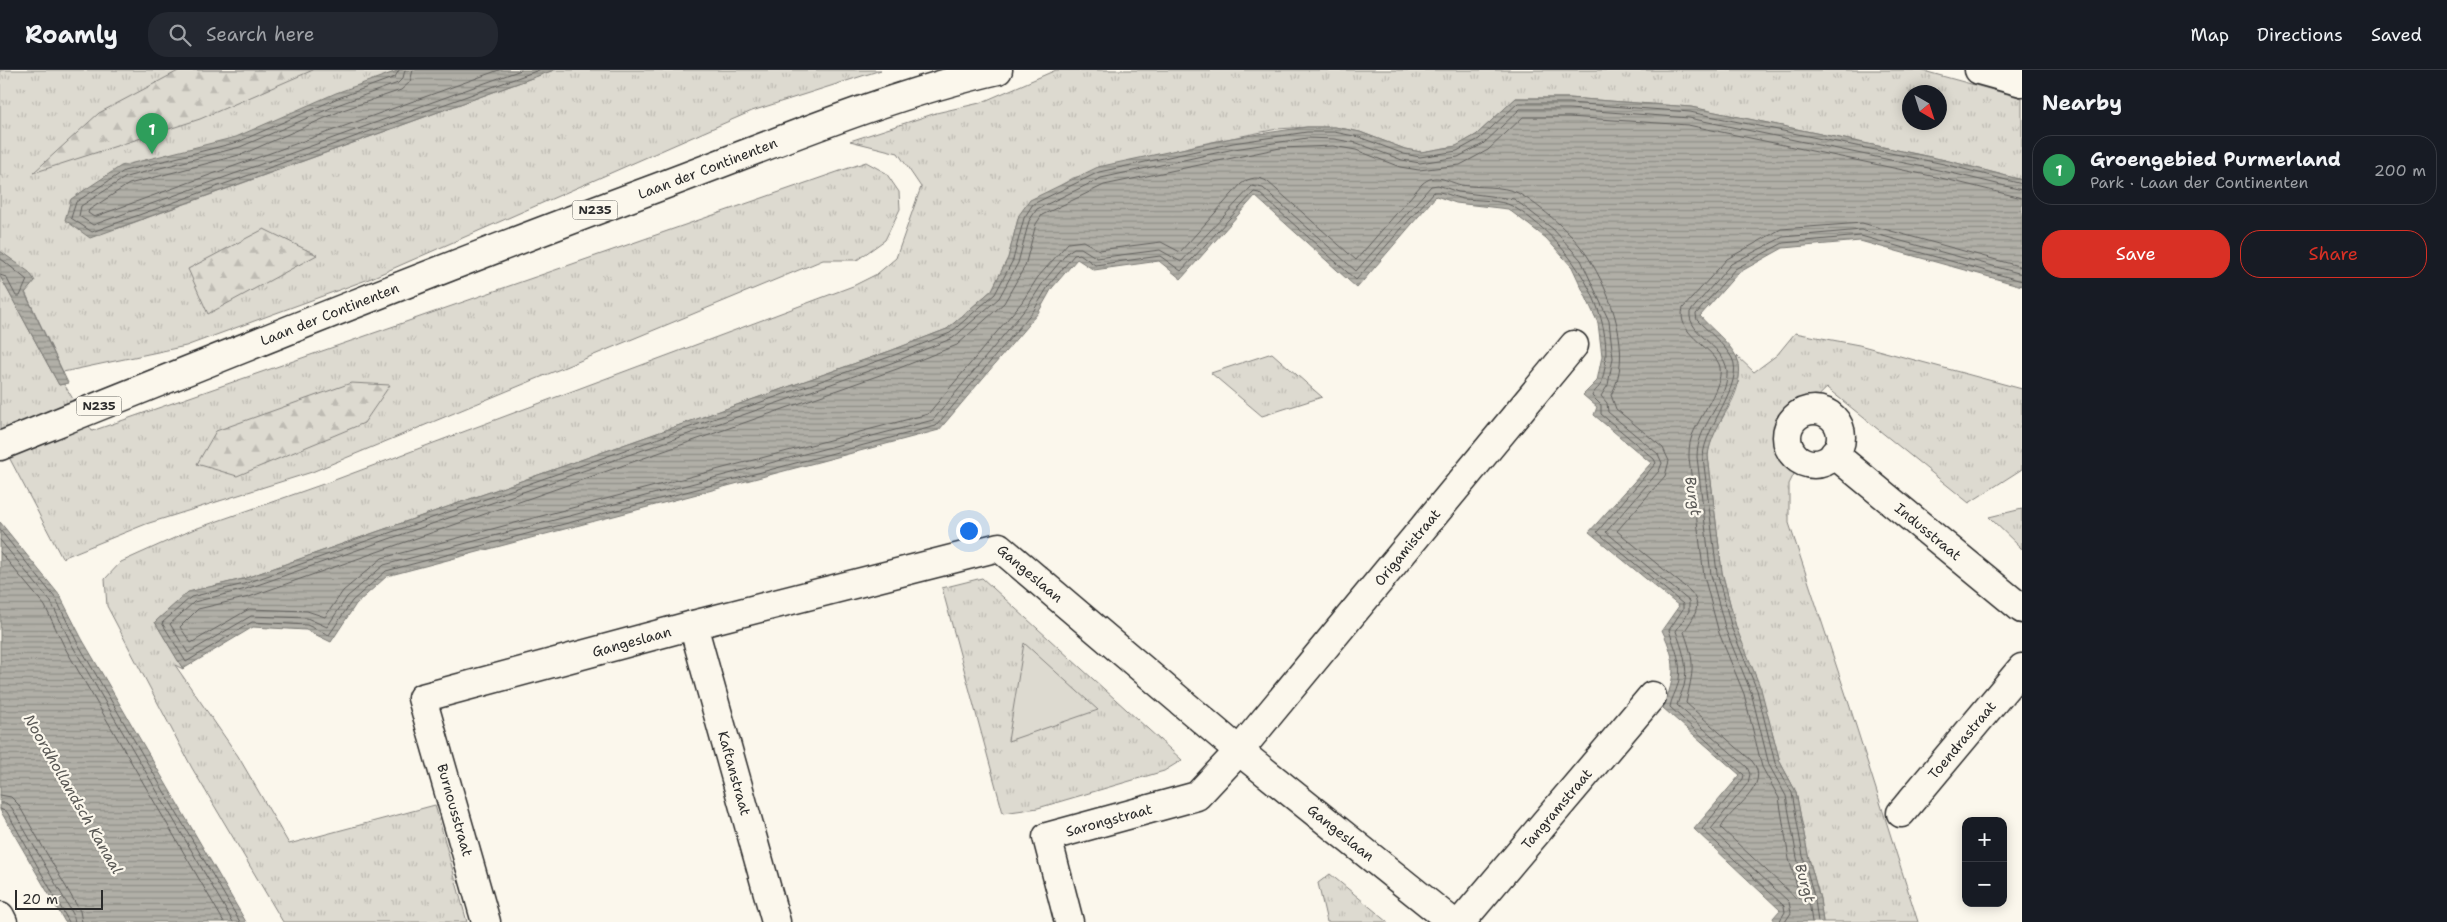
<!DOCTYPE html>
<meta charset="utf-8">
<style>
:root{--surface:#171b24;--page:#242831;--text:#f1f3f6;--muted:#9ea1a6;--line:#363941;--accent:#d93025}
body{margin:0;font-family:"Shantell Sans",sans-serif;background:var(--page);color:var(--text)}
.controls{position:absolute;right:15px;bottom:15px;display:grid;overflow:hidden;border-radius:10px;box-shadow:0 2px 12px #0003}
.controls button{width:45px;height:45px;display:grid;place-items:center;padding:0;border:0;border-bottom:1px solid var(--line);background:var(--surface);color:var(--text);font:25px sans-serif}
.compass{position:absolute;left:1902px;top:15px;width:45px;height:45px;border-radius:50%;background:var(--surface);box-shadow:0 2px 12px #0003;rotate:141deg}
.scale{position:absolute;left:15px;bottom:12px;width:88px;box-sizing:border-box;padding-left:5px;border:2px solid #2b2b2b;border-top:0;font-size:14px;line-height:18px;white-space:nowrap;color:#2b2b2b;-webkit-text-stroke:4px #fbf7ec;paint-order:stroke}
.you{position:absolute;left:968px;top:460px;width:18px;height:18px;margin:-12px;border:4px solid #fff;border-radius:50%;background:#1a73e8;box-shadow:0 0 0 8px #1a73e833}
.badge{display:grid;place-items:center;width:32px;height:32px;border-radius:50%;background:var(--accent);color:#fff;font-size:16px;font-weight:700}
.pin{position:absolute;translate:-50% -41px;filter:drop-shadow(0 1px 2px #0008)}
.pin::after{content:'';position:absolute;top:26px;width:18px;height:15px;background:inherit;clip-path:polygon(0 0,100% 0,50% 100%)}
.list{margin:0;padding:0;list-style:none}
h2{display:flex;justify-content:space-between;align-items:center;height:65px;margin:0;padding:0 20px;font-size:21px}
h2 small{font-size:16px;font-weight:400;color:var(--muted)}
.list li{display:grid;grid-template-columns:32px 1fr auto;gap:15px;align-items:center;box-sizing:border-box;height:70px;margin:0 10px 10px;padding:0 10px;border:1px solid var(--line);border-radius:20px}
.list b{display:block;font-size:19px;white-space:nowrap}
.list p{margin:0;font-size:16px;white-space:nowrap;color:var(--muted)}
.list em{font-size:16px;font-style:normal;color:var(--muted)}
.actions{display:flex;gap:10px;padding:15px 20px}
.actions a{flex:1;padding:11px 0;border:1px solid var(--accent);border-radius:20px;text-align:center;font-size:18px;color:var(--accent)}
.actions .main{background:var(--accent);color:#fff}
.icon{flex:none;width:28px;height:28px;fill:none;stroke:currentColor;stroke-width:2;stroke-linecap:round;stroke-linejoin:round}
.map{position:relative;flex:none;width:2022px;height:852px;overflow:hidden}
header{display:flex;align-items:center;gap:30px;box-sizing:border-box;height:70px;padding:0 25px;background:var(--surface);border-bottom:1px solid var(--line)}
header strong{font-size:24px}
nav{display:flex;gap:28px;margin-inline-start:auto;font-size:18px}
.search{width:350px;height:45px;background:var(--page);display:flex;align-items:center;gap:12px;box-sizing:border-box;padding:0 18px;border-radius:20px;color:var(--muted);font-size:19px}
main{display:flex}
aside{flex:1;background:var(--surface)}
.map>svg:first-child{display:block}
.grass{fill:url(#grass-tufts);stroke:#84827e;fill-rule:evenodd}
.forest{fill:url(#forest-firs);stroke:#84827e}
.garden{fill:#dddad0;stroke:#84827e}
.water{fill:url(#water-rules);stroke:#7b7a75}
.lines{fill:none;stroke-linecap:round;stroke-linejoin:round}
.shore{stroke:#61605d;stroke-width:1}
.minor-casing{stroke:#2b2b2b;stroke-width:31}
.major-casing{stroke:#2b2b2b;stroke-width:31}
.minor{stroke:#fbf7ec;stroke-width:28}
.major{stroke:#fbf7ec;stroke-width:28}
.labels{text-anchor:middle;stroke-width:4.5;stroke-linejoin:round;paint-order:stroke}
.shield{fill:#fbf7ec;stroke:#696865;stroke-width:1}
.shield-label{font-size:12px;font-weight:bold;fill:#2b2b2b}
.street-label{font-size:14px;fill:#2b2b2b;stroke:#fbf7ec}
.water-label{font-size:15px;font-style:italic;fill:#5a5956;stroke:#fbf7ec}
</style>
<header>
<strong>Roamly</strong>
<div class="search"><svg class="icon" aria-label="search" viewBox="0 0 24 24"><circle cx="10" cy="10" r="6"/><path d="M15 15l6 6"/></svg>Search here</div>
<nav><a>Map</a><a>Directions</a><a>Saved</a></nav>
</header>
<main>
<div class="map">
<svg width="2022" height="852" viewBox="0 0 2022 852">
<defs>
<pattern id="grass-tufts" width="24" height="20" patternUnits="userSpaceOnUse" patternTransform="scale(1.25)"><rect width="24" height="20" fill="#dddad0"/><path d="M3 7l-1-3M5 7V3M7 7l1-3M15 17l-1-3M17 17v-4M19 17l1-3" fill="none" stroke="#bebbb3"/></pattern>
<pattern id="forest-firs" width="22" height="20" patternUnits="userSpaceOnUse" patternTransform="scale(1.25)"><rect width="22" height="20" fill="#dddad0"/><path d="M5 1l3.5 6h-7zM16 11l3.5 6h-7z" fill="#bebbb3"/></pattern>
<pattern id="water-rules" width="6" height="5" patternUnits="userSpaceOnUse" patternTransform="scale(1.25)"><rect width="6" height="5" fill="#b1afa7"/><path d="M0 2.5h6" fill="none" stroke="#908f88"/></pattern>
</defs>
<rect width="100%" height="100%" fill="#fbf7ec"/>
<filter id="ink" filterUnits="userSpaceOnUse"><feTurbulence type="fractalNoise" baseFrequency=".02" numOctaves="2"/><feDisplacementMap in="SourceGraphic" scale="10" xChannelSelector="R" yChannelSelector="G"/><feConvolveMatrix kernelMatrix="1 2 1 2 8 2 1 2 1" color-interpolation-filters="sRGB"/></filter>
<g filter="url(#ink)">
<path class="grass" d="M 0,0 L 517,0 L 116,159 L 554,0 L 881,0 L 752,41 L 369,209 L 186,276 L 63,302 L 25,222 L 0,181 Z
M 1056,0 L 1920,0 L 2022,28 L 2022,110 L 1945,90 L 1691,37 L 1569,28 L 1516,28 L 1476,65 L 1457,76 L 1421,82 L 1405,79 L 1360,62 L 1335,57 L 1307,57 L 1277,59 L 1197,75 L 1073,108 L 1058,117 L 1019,145 L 1008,188 L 992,220 L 947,259 L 890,281 L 243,509 L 189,522 L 155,552 L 183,599 L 175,595 L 238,686 L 289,774 L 435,735 L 467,852 L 283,852 L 192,698 L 107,536 L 105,509 L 121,492 L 192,460 L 332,411 L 853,216 L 877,204 L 896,188 L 921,117 L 898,83 L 850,71 L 936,43 L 980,33 ZM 1910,22 L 1940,22 L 1940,52 L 1910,52 Z
M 866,92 L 886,103 L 899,122 L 900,139 L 885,170 L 857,190 L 823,190 L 312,402 L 146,454 L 62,488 L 0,370 L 0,206 L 59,315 L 64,314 L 92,361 Z
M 1795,263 L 1859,275 L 2022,319 L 2022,399 L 1969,433 L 1827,318 C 1822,322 1816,330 1809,333 C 1806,334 1801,333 1798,334 C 1782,339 1772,355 1775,371 C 1778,384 1786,391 1798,396 L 1789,414 L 1789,453 L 1849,634 L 1918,852 L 1823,852 L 1820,829 L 1808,785 L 1796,722 L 1780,692 L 1772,661 L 1736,557 L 1722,502 L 1708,386 C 1710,356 1738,335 1739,306 C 1739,300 1738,293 1737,286 L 1754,302 L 1777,285 Z
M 1272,283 L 1322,327 L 1262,346 L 1211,303 Z
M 2022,439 L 2022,479 L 1989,447 Z
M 982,508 L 1182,690 L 1164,701 L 1038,738 L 1003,743 L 942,518 Z
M 1330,804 L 1388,852 L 1327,852 L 1318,813 Z"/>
<path class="forest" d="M 180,0 L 313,0 L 200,49 L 33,103 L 99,43 Z
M 264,159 L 317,185 L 208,244 L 188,199 Z
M 351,313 L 390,315 L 364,353 L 237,406 L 197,394 L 216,361 Z"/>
<path class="garden" d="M 1024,573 L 1098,640 L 1008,671 Z"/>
<path class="water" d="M 400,0 L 554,0 L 90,168 L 65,150 L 71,129 L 121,96 L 236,67 L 336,23 Z
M 1516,28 L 1569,28 L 1691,37 L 1945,90 L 2022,110 L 2022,216 L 1860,171 L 1783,178 L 1738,203 L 1700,246 C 1711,259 1728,271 1736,286 C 1752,313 1710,356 1708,386 L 1722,502 L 1736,557 L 1761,619 L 1780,692 L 1796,722 L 1808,785 L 1820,829 L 1823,852 L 1775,852 L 1773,848 L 1780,840 L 1694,759 L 1740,705 L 1663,638 C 1676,605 1677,592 1662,560 L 1679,536 L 1589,462 L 1651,393 L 1594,345 L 1597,337 L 1583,325 L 1597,311 L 1602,286 L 1598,253 L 1572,197 L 1546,168 L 1508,139 L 1456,133 L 1436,126 L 1357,218 L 1255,126 L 1181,209 L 1159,191 L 1094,200 L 1077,189 L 1052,218 L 1038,243 L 939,360 L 387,506 L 356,534 L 331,572 L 306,560 L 253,557 L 183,599 L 155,552 L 188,522 L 243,509 L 890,281 L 947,259 L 992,220 L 1008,188 L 1019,145 L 1030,130 L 1098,97 L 1232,68 L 1307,57 L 1335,57 L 1360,62 L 1405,79 L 1421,82 L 1456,76 L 1476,65 Z
M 0,181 L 29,202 L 35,211 L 25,223 L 68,313 L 59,315 L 0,206 Z
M 0,452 L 60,526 L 82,569 L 246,852 L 65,852 L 0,740 Z"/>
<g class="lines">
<path class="shore" d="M 399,0 L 395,7 L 338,28 L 238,72 L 124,101 L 76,132 L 71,148 L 92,162 L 539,0
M 405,0 L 403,8 L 398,13 L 340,34 L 240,77 L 126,107 L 81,136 L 79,146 L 93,155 L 521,0
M 413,0 L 410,12 L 401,20 L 343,40 L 243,84 L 129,114 L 89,140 L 88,143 L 94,147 L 499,0
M 2022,128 L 1941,108 L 1688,55 L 1569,47 L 1523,47 L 1488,80 L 1460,95 L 1419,100 L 1400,97 L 1356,80 L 1333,76 L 1280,78 L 1104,115 L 1042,145 L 1036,154 L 1025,196 L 1004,233 L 957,275 L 897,299 L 249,527 L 198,539 L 180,557 L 191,573 L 249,539 L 307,541 L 325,547 L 343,521 L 382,488 L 928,344 L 1022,232 L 1038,207 L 1068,173 L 1083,171 L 1099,180 L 1161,172 L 1180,182 L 1241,114 C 1250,107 1259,106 1268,112 L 1356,190 L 1422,114 C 1435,102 1446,111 1461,115 C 1478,118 1502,115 1518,123 C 1541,136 1574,165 1588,187 C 1611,223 1634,284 1611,325 L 1616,339 L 1663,378 L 1669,391 L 1665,406 L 1617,461 L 1690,521 C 1704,536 1693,548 1684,562 C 1696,595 1693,600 1686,633 L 1752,691 C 1773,716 1730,738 1721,758 L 1797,829 L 1800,826 L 1789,789 L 1779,728 L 1762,697 L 1744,624 L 1719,563 L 1704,506 L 1689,388 C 1689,382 1689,375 1691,369 C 1696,350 1727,313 1719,294 C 1710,275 1676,264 1683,238 L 1727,189 L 1781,159 L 1862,153 L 2022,197
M 0,188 L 27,210 L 20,226 L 16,226 L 6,207 L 0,205
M 0,460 L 56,529 L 77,572 L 240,852
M 0,470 L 51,532 L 72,575 L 233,852
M 0,482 L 45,536 L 65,578 L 224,852
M 0,725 L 11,727 L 18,734 L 80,841 L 82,852
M 0,733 L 6,733 L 12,738 L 73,844 L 75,852
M 0,739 L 7,742 L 69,852
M 1779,852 L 1785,842 L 1784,836 L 1702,759 L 1743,709 L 1744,705 L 1670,637 C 1671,629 1676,622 1678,614 C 1683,594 1675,579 1669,560 L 1683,539 L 1683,534 L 1597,462 L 1656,393 L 1654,389 L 1601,344 L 1601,335 L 1592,326 C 1594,320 1601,317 1602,311 C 1621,244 1567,168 1512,136 C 1502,130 1475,130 1463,129 C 1453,127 1443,121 1434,122 L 1356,210 L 1259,123 L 1254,122 L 1181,201 L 1160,186 L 1095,195 L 1080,184 L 1074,185 L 1049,215 L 1034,240 L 936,356 L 386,501 L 352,531 L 329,565 L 307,555 L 252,552 L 186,592 L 162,553 L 191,527 L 244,514 L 892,286 L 950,263 L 995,224 L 1013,190 L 1024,148 L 1033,134 L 1099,102 L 1233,73 L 1307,62 L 1334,62 L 1359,67 L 1404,84 L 1420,87 L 1457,81 L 1479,69 L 1518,33 L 1569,33 L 1690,42 L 1944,94 L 2022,114
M 1785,852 L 1791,843 L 1789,832 L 1711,759 L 1748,713 L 1750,704 L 1747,697 L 1677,635 C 1679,628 1682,622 1684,616 C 1689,596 1682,579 1676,561 L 1689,541 L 1689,531 L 1606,462 L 1659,401 L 1662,393 L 1658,384 L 1608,342 L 1607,333 L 1601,326 L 1608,315 L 1613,288 L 1609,251 L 1581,190 L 1553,159 L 1514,129 L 1458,122 L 1438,115 L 1431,116 L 1356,201 L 1263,118 L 1252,116 L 1181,192 L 1160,180 L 1097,188 L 1081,178 L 1074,178 L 1068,182 L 1044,211 L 1028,236 L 933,350 L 384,495 L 347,527 L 327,557 L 307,548 L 251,546 L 188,583 L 170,554 L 194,532 L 246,519 L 894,292 L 953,268 L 999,228 L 1018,193 L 1029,151 L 1037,139 L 1101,108 L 1234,79 L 1307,68 L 1334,69 L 1357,73 L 1402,90 L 1420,93 L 1458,87 L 1483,74 L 1520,39 L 1569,39 L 1689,48 L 1943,101 L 2022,120
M 1812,852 L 1809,831 L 1797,788 L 1786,726 L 1769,695 L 1751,622 L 1726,561 L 1711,505 L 1697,387 C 1697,355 1725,335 1727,306 C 1730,278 1687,265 1690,242 L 1731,194 L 1783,167 L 1861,160 L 2022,204
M 1818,852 L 1815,830 L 1803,786 L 1792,723 L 1775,693 L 1757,620 L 1732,559 L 1717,503 L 1703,387 C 1704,357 1745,313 1732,288 C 1724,274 1708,261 1697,250 L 1696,244 L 1735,199 L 1783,173 L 1861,166 L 2022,211"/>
<defs>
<g id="minor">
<circle cx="1814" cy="367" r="27"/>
<path id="s1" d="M 1834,384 L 2022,539"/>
<path id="s2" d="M 693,555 L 776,852"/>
<path id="s3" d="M 1901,743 L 2022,598"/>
<path id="s4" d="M 486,852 L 422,628 L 693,555 L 999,477 L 1239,681 L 1452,852"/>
<path id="s5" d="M 1069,852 L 1047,767 L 1197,726 L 1239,681 L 1574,275"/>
<path id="s6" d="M 1461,852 L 1652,626"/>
</g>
<g id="major">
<path d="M 1979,0 L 2022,12"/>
<path id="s7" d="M 0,376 C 221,287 441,198 664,115 C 774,74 884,26 998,0"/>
<path d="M 0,846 L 3,852"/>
</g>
</defs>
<use href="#minor" class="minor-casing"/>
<use href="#major" class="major-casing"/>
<use href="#minor" class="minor"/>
<use href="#major" class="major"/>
</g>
</g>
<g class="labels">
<g class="shield">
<rect x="572.5" y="130.5" width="45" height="19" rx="4"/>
<rect x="76.5" y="326.5" width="45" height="19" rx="4"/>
</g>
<g class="shield-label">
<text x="595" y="144">N235</text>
<text x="99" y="340">N235</text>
</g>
<g class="street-label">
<text dy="5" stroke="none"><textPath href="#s7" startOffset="760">Laan der Continenten</textPath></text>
<text dy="5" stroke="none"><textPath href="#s7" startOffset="355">Laan der Continenten</textPath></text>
<text dy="5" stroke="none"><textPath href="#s1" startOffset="122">Indusstraat</textPath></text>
<text dy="5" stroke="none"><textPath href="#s5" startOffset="569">Origamistraat</textPath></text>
<text dy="5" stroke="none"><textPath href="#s4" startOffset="870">Gangeslaan</textPath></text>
<text dy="5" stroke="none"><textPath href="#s4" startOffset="450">Gangeslaan</textPath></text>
<text dy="5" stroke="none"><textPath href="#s3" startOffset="95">Toendrastraat</textPath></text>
<text dy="5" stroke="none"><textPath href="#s2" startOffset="154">Kaftanstraat</textPath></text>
<text dy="5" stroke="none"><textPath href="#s6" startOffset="148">Tangramstraat</textPath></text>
<text transform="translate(455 740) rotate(74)" y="5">Burnousstraat</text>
<text dy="5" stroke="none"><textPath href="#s5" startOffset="152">Sarongstraat</textPath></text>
<text dy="5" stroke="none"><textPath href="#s4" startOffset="1275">Gangeslaan</textPath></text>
</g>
<g class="water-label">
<text transform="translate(1693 426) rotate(81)" y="5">Burgt</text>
<text transform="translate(73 724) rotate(60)" y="5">Noordhollandsch Kanaal</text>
<text transform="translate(1805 813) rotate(74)" y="5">Burgt</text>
</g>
</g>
</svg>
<div class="controls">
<button>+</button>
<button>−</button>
</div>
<svg class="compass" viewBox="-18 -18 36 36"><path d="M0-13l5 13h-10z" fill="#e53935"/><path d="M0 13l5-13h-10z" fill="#9ea1a6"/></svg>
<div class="scale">20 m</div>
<div class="you"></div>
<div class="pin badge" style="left:152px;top:84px;background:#2e9e5b">1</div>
</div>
<aside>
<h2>Nearby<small></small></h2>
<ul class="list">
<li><span class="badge" style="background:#2e9e5b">1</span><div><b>Groengebied Purmerland</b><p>Park · Laan der Continenten</p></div><em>200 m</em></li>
</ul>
<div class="actions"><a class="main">Save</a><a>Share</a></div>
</aside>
</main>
